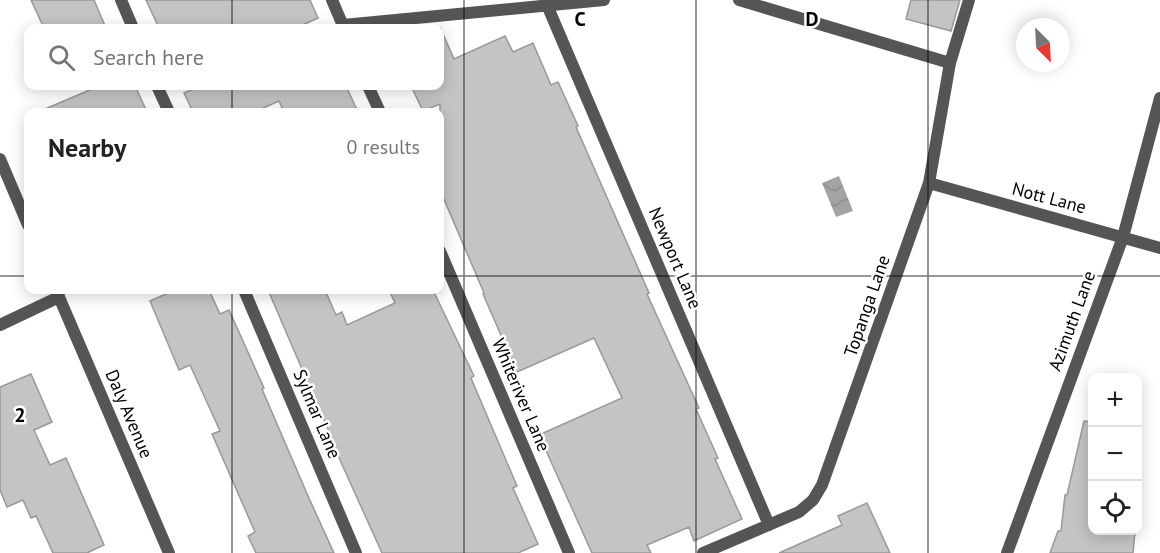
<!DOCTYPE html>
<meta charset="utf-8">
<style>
:root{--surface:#fff;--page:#f2f2f2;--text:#222;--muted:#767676;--line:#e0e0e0}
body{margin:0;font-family:"PT Sans",sans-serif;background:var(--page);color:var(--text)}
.controls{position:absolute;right:18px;bottom:18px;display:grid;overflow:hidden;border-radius:12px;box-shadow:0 3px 15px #0003}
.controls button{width:54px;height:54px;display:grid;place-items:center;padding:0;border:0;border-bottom:2px solid var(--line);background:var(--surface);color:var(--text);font:30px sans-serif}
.compass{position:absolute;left:1016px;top:18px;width:54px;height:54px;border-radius:50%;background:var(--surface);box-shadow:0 3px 15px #0003;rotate:156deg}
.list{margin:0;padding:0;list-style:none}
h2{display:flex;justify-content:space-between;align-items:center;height:78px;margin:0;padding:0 24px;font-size:26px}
h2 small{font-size:20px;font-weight:400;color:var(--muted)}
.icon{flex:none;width:33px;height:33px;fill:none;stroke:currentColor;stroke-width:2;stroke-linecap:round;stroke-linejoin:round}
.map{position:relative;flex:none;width:1160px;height:553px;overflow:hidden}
.search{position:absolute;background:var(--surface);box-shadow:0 3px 15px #0003;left:24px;top:24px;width:420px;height:66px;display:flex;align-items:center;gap:15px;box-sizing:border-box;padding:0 21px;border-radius:12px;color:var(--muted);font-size:22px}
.panel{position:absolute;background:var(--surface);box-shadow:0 3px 15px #0003;left:24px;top:108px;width:420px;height:186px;border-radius:12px}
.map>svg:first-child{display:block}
.water{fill:url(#water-waves)}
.building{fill:#c4c4c4;stroke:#999;stroke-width:1.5}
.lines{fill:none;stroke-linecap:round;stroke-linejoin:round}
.minor{stroke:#555;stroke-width:12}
.tertiary{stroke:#555;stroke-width:12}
.grid{fill:none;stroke:#000;stroke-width:1.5;stroke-opacity:0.55}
.labels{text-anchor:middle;stroke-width:5;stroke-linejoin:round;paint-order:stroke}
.street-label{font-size:18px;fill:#000;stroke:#fff}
.grid-label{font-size:20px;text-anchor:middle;font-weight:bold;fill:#000;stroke:#fff;stroke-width:5;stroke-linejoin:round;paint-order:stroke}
</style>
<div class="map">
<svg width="1160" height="553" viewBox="0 0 1160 553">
<defs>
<pattern id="water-waves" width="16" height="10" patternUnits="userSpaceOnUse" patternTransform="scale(1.5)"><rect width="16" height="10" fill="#a3a3a3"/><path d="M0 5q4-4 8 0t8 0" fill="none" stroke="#8b8b8b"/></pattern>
</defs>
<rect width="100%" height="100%" fill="#fff"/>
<path class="water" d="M 839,176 L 853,211 L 836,217 L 822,183 Z"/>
<path class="building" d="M 31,0 L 94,0 L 106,28 L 44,28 Z
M 146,0 L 310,0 L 318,18 L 296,28 L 159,28 Z
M 911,0 L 960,0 L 951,31 L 906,19 Z
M 440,27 L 454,59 L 505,36 L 513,52 L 533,43 L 551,85 L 558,82 L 578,126 L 576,127 L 649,293 L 647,294 L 699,408 L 696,409 L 718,458 L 715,459 L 742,519 L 694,541 L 689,527 L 647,545 L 651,553 L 592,553 L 539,435 L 622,398 L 594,338 L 517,372 L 483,294 L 484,293 L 440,190 L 440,104 L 423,111 L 411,86 L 440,86 Z
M 99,86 L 135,86 L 147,112 L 38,112 Z
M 201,86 L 346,86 L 358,112 L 284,112 L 279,101 L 254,112 L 193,112 L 184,93 Z
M 175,290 L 209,290 L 220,314 L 229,310 L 264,388 L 262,389 L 308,496 L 334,553 L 256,553 L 248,536 L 255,532 L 212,434 L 220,431 L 190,365 L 179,370 L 150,301 Z
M 268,290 L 325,290 L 336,315 L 342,312 L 347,325 L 395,303 L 389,290 L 433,290 L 474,376 L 471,378 L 517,486 L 513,488 L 538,544 L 518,553 L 382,553 L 335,449 L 336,448 Z
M 31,374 L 52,422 L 34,430 L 50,465 L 66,458 L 104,545 L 87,553 L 53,553 L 36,516 L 31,518 L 23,500 L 7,507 L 0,490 L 0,387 Z
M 1084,421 L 1092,422 L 1092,531 L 1135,531 L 1133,553 L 1050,553 L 1058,531 L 1061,531 L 1065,495 L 1067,495 Z
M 867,503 L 890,553 L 779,553 L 842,525 L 838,516 Z"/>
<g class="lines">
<path class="minor" d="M 121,0 L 133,28
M 332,0 L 344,28
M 739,0 L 950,63
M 547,5 L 769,525
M 343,25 L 604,0
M 157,86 L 169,112
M 368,86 L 380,112
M 929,183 L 1160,248
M 440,251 L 569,553
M 244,290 L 356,553
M 0,325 L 59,297
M 703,553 L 799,512 L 813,500 L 822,485 L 929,183 L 950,63 L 969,0
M 1007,553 L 1123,237 L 1160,98"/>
<path class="tertiary" d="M 0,159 L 28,225
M 56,290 L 169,553"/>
</g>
<path class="grid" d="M 232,0 L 232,28M 464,0 L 464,553M 696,0 L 696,553M 928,0 L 928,553M 232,86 L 232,112M 0,276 L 28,276M 440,276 L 1160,276M 232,290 L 232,553"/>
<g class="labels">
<g class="street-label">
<text transform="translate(1049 198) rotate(15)" y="6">Nott Lane</text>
<text transform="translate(675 258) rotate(67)" y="6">Newport Lane</text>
<text transform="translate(867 306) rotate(-71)" y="6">Topanga Lane</text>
<text transform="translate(1072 321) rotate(-70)" y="6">Azimuth Lane</text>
<text transform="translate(521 395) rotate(67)" y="6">Whiteriver Lane</text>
<text transform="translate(129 414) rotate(67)" y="6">Daly Avenue</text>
<text transform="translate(317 414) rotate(67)" y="6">Sylmar Lane</text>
</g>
</g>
<g class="grid-label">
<text x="580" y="26">C</text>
<text x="812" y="26">D</text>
<text x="20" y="422">2</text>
</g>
</svg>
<div class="controls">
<button>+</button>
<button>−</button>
<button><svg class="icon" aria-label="locate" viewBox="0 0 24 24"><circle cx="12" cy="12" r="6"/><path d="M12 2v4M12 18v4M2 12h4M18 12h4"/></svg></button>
</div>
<svg class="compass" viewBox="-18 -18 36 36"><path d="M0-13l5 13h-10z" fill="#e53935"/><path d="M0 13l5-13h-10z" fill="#767676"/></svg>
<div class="search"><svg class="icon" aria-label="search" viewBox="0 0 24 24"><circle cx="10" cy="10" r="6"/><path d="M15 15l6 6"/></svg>Search here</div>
<section class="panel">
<h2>Nearby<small>0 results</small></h2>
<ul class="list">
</ul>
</section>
</div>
